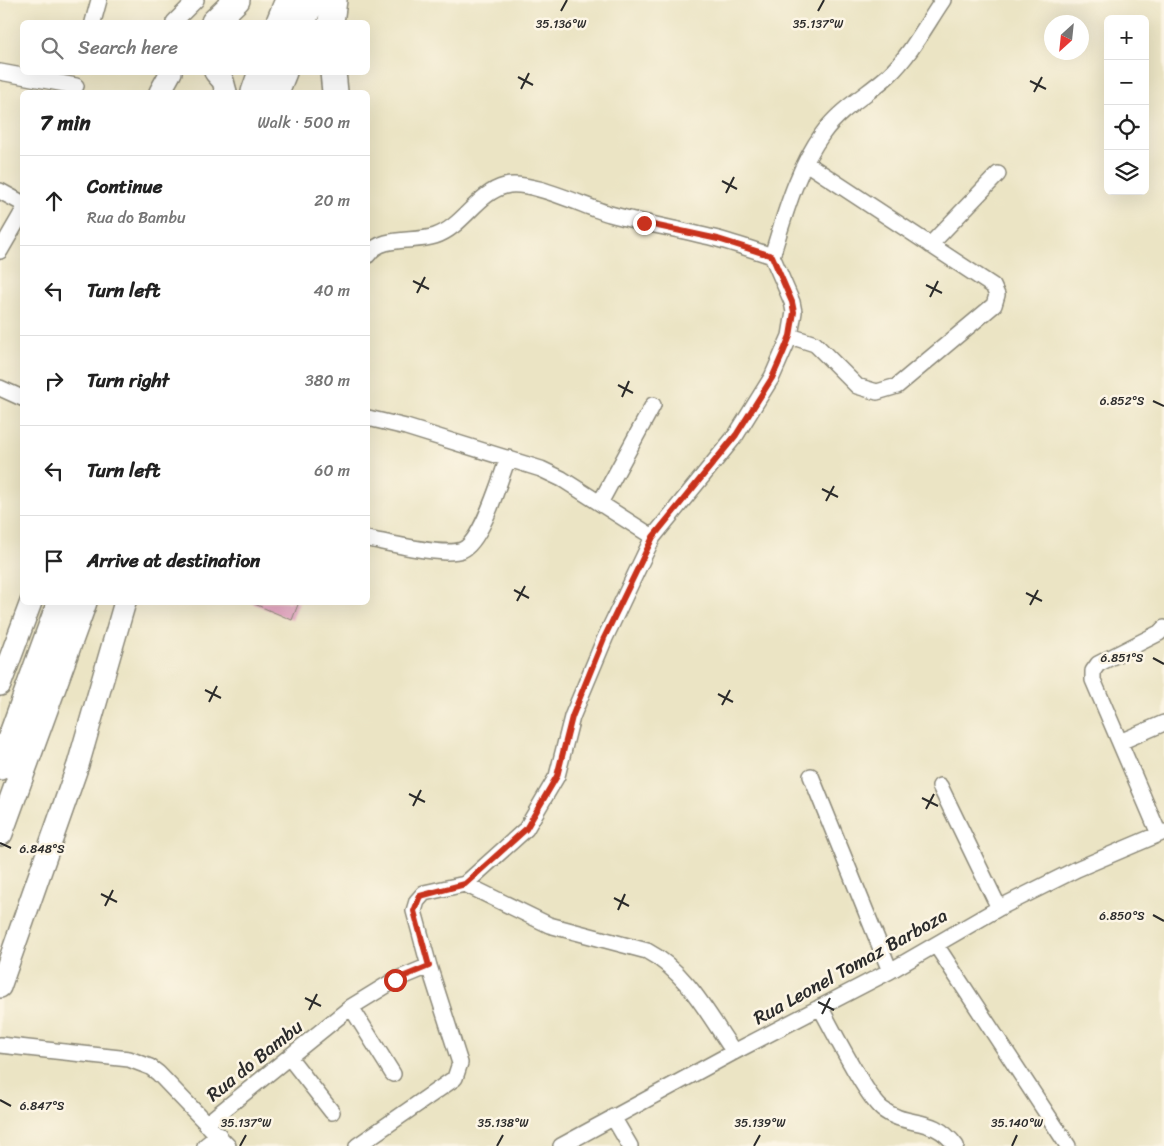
<!DOCTYPE html>
<meta charset="utf-8">
<style>
:root{--surface:#fff;--page:#f6f6f6;--text:#222;--muted:#767676;--line:#e0e0e0}
body{margin:0;font-family:Sriracha,sans-serif;background:var(--page);color:var(--text)}
.controls{position:absolute;right:15px;top:15px;display:grid;overflow:hidden;border-radius:8px;box-shadow:0 5px 20px #0002}
.controls button{width:45px;height:45px;display:grid;place-items:center;padding:0;border:0;border-bottom:1px solid var(--line);background:var(--surface);color:var(--text);font:25px sans-serif}
.compass{position:absolute;left:1044px;top:15px;width:45px;height:45px;border-radius:50%;background:var(--surface);box-shadow:0 5px 20px #0002;rotate:207deg}
.stop{position:absolute;width:15px;height:15px;margin:-11px;border:4px solid #c8321e;border-radius:50%;background:#fff}
.stop.end{background:#c8321e;border-color:#fff;box-shadow:0 1px 5px #0008}
.list{margin:0;padding:0;list-style:none}
h2{display:flex;justify-content:space-between;align-items:center;height:65px;margin:0;padding:0 20px;font-size:21px}
h2 small{font-size:16px;font-weight:400;color:var(--muted)}
.list li{display:grid;grid-template-columns:32px 1fr auto;gap:15px;align-items:center;box-sizing:border-box;height:90px;padding:0 20px;border-top:1px solid var(--line)}
.list b{display:block;font-size:19px;white-space:nowrap}
.list p{margin:0;font-size:16px;white-space:nowrap;color:var(--muted)}
.list em{font-size:16px;font-style:normal;color:var(--muted)}
.icon{flex:none;width:28px;height:28px;fill:none;stroke:currentColor;stroke-width:2;stroke-linecap:round;stroke-linejoin:round}
.map{position:relative;flex:none;width:1164px;height:1146px;overflow:hidden}
.search{position:absolute;background:var(--surface);box-shadow:0 5px 20px #0002;left:20px;top:20px;width:350px;height:55px;display:flex;align-items:center;gap:12px;box-sizing:border-box;padding:0 18px;border-radius:8px;color:var(--muted);font-size:19px}
.panel{position:absolute;background:var(--surface);box-shadow:0 5px 20px #0002;left:20px;top:90px;width:350px;height:515px;border-radius:8px}
.map>svg:first-child{display:block}
.building{fill:#df8fb9}
.lines{fill:none;stroke-linecap:round;stroke-linejoin:round}
.minor-casing{stroke:#8b8878;stroke-width:18}
.secondary-casing{stroke:#8b8878;stroke-width:24}
.trunk-casing{stroke:#8b8878;stroke-width:28}
.minor{stroke:#fff;stroke-width:15}
.secondary{stroke:#fff;stroke-width:21}
.trunk{stroke:#fff;stroke-width:25}
.route{stroke:#c8321e;stroke-width:6}
.ticks{fill:none;stroke:#2b2b2b;stroke-width:2}
.labels{text-anchor:middle;stroke-width:5;stroke-linejoin:round;paint-order:stroke}
.street-label{font-size:19px;fill:#2b2b2b;stroke:#fcf5e5}
.ticks-label{font-size:12px;text-anchor:middle;fill:#2b2b2b;stroke:#fcf5e5;stroke-width:5;stroke-linejoin:round;paint-order:stroke}
</style>
<div class="map">
<svg width="1164" height="1146" viewBox="0 0 1164 1146">
<rect width="100%" height="100%" fill="#fcf5e5"/>
<filter id="ink" filterUnits="userSpaceOnUse"><feTurbulence type="fractalNoise" baseFrequency=".02" numOctaves="2"/><feDisplacementMap in="SourceGraphic" scale="10" xChannelSelector="R" yChannelSelector="G"/><feConvolveMatrix kernelMatrix="1 2 1 2 8 2 1 2 1" color-interpolation-filters="sRGB"/></filter>
<filter id="wash" filterUnits="userSpaceOnUse"><feTurbulence type="fractalNoise" baseFrequency=".0096" numOctaves="4" result="noise"/><feDisplacementMap in="SourceGraphic" scale="20" xChannelSelector="R" yChannelSelector="G"/><feGaussianBlur stdDeviation="1.12" result="paint"/><feColorMatrix in="noise" values="0 0 0 0 0 0 0 0 0 0 0 0 0 0 0 0 0 1.4 0 .05"/><feComposite in="paint" operator="in"/></filter>
<g filter="url(#wash)">
<rect width="100%" height="100%" fill="#ebe4c4"/>
<g id="blocks">
<path class="building" d="M 250,602 L 299,602 L 292,620 Z"/>
</g>
</g>
<g filter="url(#ink)">
<use href="#blocks" fill-opacity="0" stroke="#8b8878" stroke-width="1"/>
<g class="lines">
<defs>
<path id="minor" d="M 93,22 L 99,0
M 174,22 L 196,0
M 0,72 L 76,86
M 0,191 L 22,203
M 930,245 L 998,174
M 0,251 L 22,213
M 368,255 C 381,235 414,243 435,236 C 463,227 477,193 505,186 C 529,179 585,207 610,214 C 646,224 682,230 718,239 C 736,244 754,250 772,256
M 790,336 L 815,344 L 857,386 L 877,392 L 897,386 L 994,305 L 997,295 L 993,286 L 806,163
M 0,388 L 22,398
M 368,418 L 406,427 L 541,469 L 562,479 L 653,537
M 600,503 L 653,405
M 368,539 C 389,543 443,557 462,550 C 482,542 500,479 508,458
M 1120,742 L 1164,723
M 811,776 L 890,971
M 940,786 L 999,908
M 1159,834 L 1093,680 L 1093,671 L 1098,664 L 1159,633 L 1164,628
M 465,884 L 526,829 L 557,776 L 572,717 L 605,638 L 653,537 L 736,435 L 772,377 L 790,336 L 794,312 L 792,302 L 772,256 C 785,214 797,169 823,133 C 841,108 867,95 889,75 C 911,54 926,25 943,0
M 936,945 L 1068,1146
M 351,1007 L 393,1074
M 820,1007 C 833,1030 865,1095 882,1109 C 908,1129 932,1114 956,1146
M 0,1045 L 129,1059 L 150,1067 L 158,1073 L 228,1146
M 289,1057 L 332,1112
M 613,1117 L 630,1146
M 206,1124 L 351,1007 L 395,980 L 429,966
M 205,1146 L 219,1135
M 357,1146 L 455,1078 L 460,1063 L 429,966 L 414,911 L 417,901 L 424,893 L 465,884 L 549,925 L 647,951 C 687,972 709,1016 734,1052
M 561,1146 L 734,1052 L 890,971 L 999,908 L 1077,869 L 1164,832"/>
<path id="secondary" d="M 215,72 L 223,81 L 226,92
M 160,92 L 171,72
M 0,685 L 31,602
M 0,987 L 78,765 L 125,602"/>
<path id="trunk" d="M 214,22 L 237,0
M 279,22 L 288,0
M 303,22 L 312,0
M 331,22 L 334,0
M 333,72 L 335,92
M 254,92 L 261,72
M 276,92 L 284,72
M 0,767 L 60,602
M 0,833 L 84,602"/>
</defs>
<use href="#minor" class="minor-casing"/>
<use href="#secondary" class="secondary-casing"/>
<use href="#trunk" class="trunk-casing"/>
<use href="#minor" class="minor"/>
<use href="#secondary" class="secondary"/>
<use href="#trunk" class="trunk"/>
</g>
</g>
<g class="lines" filter="url(#ink)">
<path class="route" d="M 395,980 L 429,966 L 414,911 L 420,896 L 465,884 L 526,829 L 557,776 L 572,717 L 604,638 L 653,537 L 736,435 L 772,378 L 783,353 L 790,336 L 794,312 L 792,302 L 772,256 L 718,239 L 644,223"/>
</g>
<path class="ticks" d="M 561,11 L 567,0M 818,11 L 824,0M 518,77 L 533,85M 1030,81 L 1046,89M 521,89 L 529,73M 1034,92 L 1042,77M 722,181 L 737,189M 726,193 L 734,177M 413,281 L 429,289M 926,285 L 942,293M 417,293 L 425,277M 930,297 L 938,281M 618,385 L 633,393M 622,397 L 629,381M 1153,401 L 1164,406M 822,489 L 838,497M 826,501 L 834,486M 514,590 L 529,598M 1026,593 L 1042,601M 517,601 L 525,586M 1030,605 L 1038,590M 1153,658 L 1164,664M 205,690 L 221,698M 718,694 L 733,702M 209,702 L 217,686M 722,705 L 730,690M 409,794 L 425,802M 922,798 L 938,806M 413,806 L 421,790M 926,809 L 934,794M 0,843 L 11,848M 101,894 L 117,902M 614,898 L 629,906M 105,906 L 113,890M 618,910 L 625,894M 1153,915 L 1164,921M 305,998 L 321,1006M 818,1002 L 834,1010M 309,1010 L 317,994M 822,1014 L 830,998M 0,1100 L 11,1106M 240,1146 L 246,1135M 497,1146 L 503,1135M 754,1146 L 760,1135M 1012,1146 L 1017,1135"/>
<g class="labels">
<g class="street-label">
<text transform="translate(850 966) rotate(-29)" y="7">Rua Leonel Tomaz Barboza</text>
<text transform="translate(254 1060) rotate(-39)" y="7">Rua do Bambu</text>
</g>
</g>
<g class="ticks-label">
<text x="561" y="28">35.136°W</text>
<text x="818" y="28">35.137°W</text>
<text x="1122" y="405">6.852°S</text>
<text x="1122" y="662">6.851°S</text>
<text x="42" y="853">6.848°S</text>
<text x="1122" y="920">6.850°S</text>
<text x="42" y="1110">6.847°S</text>
<text x="246" y="1127">35.137°W</text>
<text x="503" y="1127">35.138°W</text>
<text x="760" y="1127">35.139°W</text>
<text x="1017" y="1127">35.140°W</text>
</g>
</svg>
<div class="controls">
<button>+</button>
<button>−</button>
<button><svg class="icon" aria-label="locate" viewBox="0 0 24 24"><circle cx="12" cy="12" r="6"/><path d="M12 2v4M12 18v4M2 12h4M18 12h4"/></svg></button>
<button><svg class="icon" aria-label="layers" viewBox="0 0 24 24"><path d="M12 4l9 5-9 5-9-5zM3 14l9 5 9-5"/></svg></button>
</div>
<svg class="compass" viewBox="-18 -18 36 36"><path d="M0-13l5 13h-10z" fill="#e53935"/><path d="M0 13l5-13h-10z" fill="#767676"/></svg>
<div class="stop" style="left:395px;top:980px"></div>
<div class="stop end" style="left:644px;top:223px"></div>
<div class="search"><svg class="icon" aria-label="search" viewBox="0 0 24 24"><circle cx="10" cy="10" r="6"/><path d="M15 15l6 6"/></svg>Search here</div>
<section class="panel">
<h2>7 min<small>Walk · 500 m</small></h2>
<ul class="list">
<li><svg class="icon" aria-label="ahead" viewBox="0 0 24 24"><path d="M12 20V5M6 11l6-6 6 6"/></svg><div><b>Continue</b><p>Rua do Bambu</p></div><em>20 m</em></li>
<li><svg class="icon" aria-label="left" viewBox="0 0 24 24"><path d="M17 20v-9H6M10 6l-5 5 5 5"/></svg><div><b>Turn left</b></div><em>40 m</em></li>
<li><svg class="icon" aria-label="right" viewBox="0 0 24 24"><path d="M7 20v-9h11M14 6l5 5-5 5"/></svg><div><b>Turn right</b></div><em>380 m</em></li>
<li><svg class="icon" aria-label="left" viewBox="0 0 24 24"><path d="M17 20v-9H6M10 6l-5 5 5 5"/></svg><div><b>Turn left</b></div><em>60 m</em></li>
<li><svg class="icon" aria-label="arrive" viewBox="0 0 24 24"><path d="M6 21V4h12l-3 4 3 4H6"/></svg><div><b>Arrive at destination</b></div></li>
</ul>
</section>
</div>
